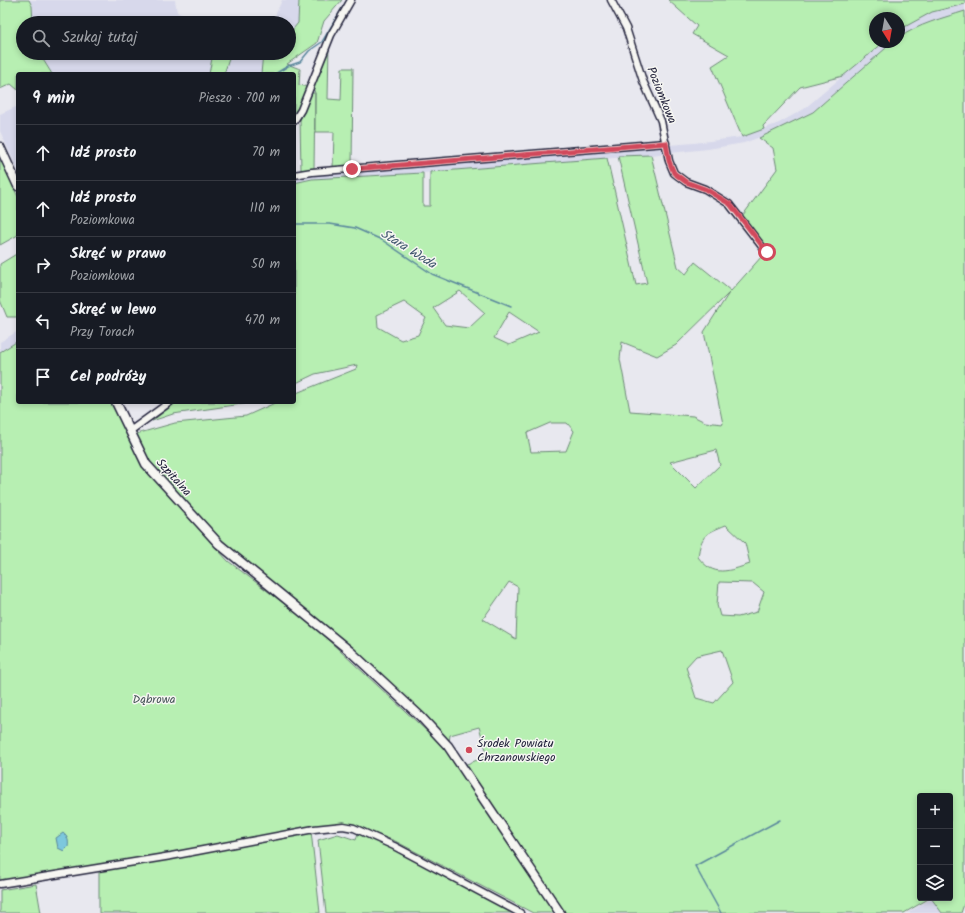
<!DOCTYPE html>
<html lang="pl">
<meta charset="utf-8">
<style>
:root{--surface:#171b24;--page:#242831;--text:#f1f3f6;--muted:#9ea1a6;--line:#363941}
body{margin:0;font-family:Kalam,sans-serif;background:var(--page);color:var(--text)}
.controls{position:absolute;right:12px;bottom:12px;display:grid;overflow:hidden;border-radius:4px;box-shadow:0 2px 6px #0003}
.controls button{width:36px;height:36px;display:grid;place-items:center;padding:0;border:0;border-bottom:1px solid var(--line);background:var(--surface);color:var(--text);font:20px sans-serif}
.compass{position:absolute;left:869px;top:12px;width:36px;height:36px;border-radius:50%;background:var(--surface);box-shadow:0 2px 6px #0003;rotate:169deg}
.stop{position:absolute;width:12px;height:12px;margin:-9px;border:3px solid #d1495b;border-radius:50%;background:#fff}
.stop.end{background:#d1495b;border-color:#fff;box-shadow:0 1px 4px #0008}
.list{margin:0;padding:0;list-style:none}
h2{display:flex;justify-content:space-between;align-items:center;height:52px;margin:0;padding:0 16px;font-size:17px}
h2 small{font-size:13px;font-weight:400;color:var(--muted)}
.list li{display:grid;grid-template-columns:26px 1fr auto;gap:12px;align-items:center;box-sizing:border-box;height:56px;padding:0 16px;border-top:1px solid var(--line)}
.list b{display:block;font-size:15px;white-space:nowrap}
.list p{margin:0;font-size:13px;white-space:nowrap;color:var(--muted)}
.list em{font-size:13px;font-style:normal;color:var(--muted)}
.icon{flex:none;width:22px;height:22px;fill:none;stroke:currentColor;stroke-width:2;stroke-linecap:round;stroke-linejoin:round}
.map{position:relative;flex:none;width:965px;height:913px;overflow:hidden}
.search{position:absolute;background:var(--surface);box-shadow:0 2px 6px #0003;left:16px;top:16px;width:280px;height:44px;display:flex;align-items:center;gap:10px;box-sizing:border-box;padding:0 14px;border-radius:22px;color:var(--muted);font-size:15px}
.panel{position:absolute;background:var(--surface);box-shadow:0 2px 6px #0003;left:16px;top:72px;width:280px;height:332px;border-radius:4px}
.map>svg:first-child{display:block}
.built{fill:#d7d8eb}
.green{fill:#b7efb2;stroke:#6c8876;fill-rule:evenodd}
.water{fill:#7dc8dd;stroke:#59869c}
.lines{fill:none;stroke-linecap:round;stroke-linejoin:round}
.stream{stroke:#59869c;stroke-width:1.5}
.minor-casing{stroke:#22223b;stroke-width:9}
.major-casing{stroke:#22223b;stroke-width:11}
.minor{stroke:#f6f6f2;stroke-width:6}
.major{stroke:#f6f6f2;stroke-width:8}
.route{stroke:#d1495b;stroke-width:5}
.poi-dot{fill:#d1495b;stroke:#f6f6f2;stroke-width:1.5}
.labels{text-anchor:middle;stroke-width:3;stroke-linejoin:round;paint-order:stroke}
.street-label{font-size:12px;fill:#22223b;stroke:#f6f6f2}
.park-label{font-size:12px;fill:#475559;stroke:#f6f6f2}
.poi-label{font-size:12px;fill:#22223b;stroke:#f6f6f2;text-anchor:start}
.water-label{font-size:13px;font-style:italic;fill:#3d546c;stroke:#f6f6f2}
</style>
<div class="map">
<svg width="965" height="913" viewBox="0 0 965 913">
<rect width="100%" height="100%" fill="#e8e8ef"/>
<filter id="ink" filterUnits="userSpaceOnUse"><feTurbulence type="fractalNoise" baseFrequency=".025" numOctaves="2"/><feDisplacementMap in="SourceGraphic" scale="8" xChannelSelector="R" yChannelSelector="G"/><feConvolveMatrix kernelMatrix="1 2 1 2 8 2 1 2 1" color-interpolation-filters="sRGB"/></filter>
<g filter="url(#ink)">
<path class="built" d="M 29,0 L 175,0 L 177,12 L 197,23 L 33,23 L 32,6 Z
M 282,0 L 299,0 L 298,23 L 289,34 L 289,23 L 267,23 L 274,18 Z
M 965,4 L 965,11 L 923,25 L 899,38 L 899,30 L 912,22 L 932,12 Z
M 883,42 L 894,42 L 813,112 L 782,129 L 744,143 L 708,149 L 651,155 L 423,173 L 312,179 L 294,183 L 294,177 L 313,174 L 694,143 L 742,137 L 779,123 L 804,109 Z
M 39,53 L 263,53 L 261,74 L 52,74 Z
M 18,106 L 18,171 L 0,131 L 0,114 Z
M 18,331 L 18,341 L 0,352 L 0,342 Z
M 931,899 L 942,913 L 907,913 Z"/>
<path class="green" d="M 0,0 L 29,0 L 32,6 L 33,23 L 23,23 L 23,53 L 39,53 L 52,74 L 18,74 L 18,90 L 11,84 L 0,89 Z
M 299,0 L 342,0 L 324,21 L 317,43 L 287,64 L 300,69 L 299,85 L 309,87 L 294,118 L 294,74 L 261,74 L 263,53 L 289,53 L 289,34 L 298,23 Z
M 668,0 L 965,0 L 965,4 L 932,12 L 899,30 L 899,18 L 875,18 L 875,42 L 883,43 L 843,76 L 800,87 L 763,126 L 764,129 L 742,137 L 712,66 L 729,55 L 692,34 L 697,26 Z
M 965,11 L 965,901 L 961,913 L 942,913 L 931,898 L 950,898 L 950,796 L 920,796 L 920,898 L 930,898 L 904,913 L 562,913 L 464,765 L 488,756 L 479,727 L 450,735 L 449,743 L 354,649 L 233,553 L 148,462 L 136,434 L 175,423 L 246,416 L 277,402 L 294,402 L 294,394 L 356,369 L 357,365 L 315,374 L 294,384 L 294,183 L 312,179 L 423,173 L 423,206 L 430,206 L 430,172 L 607,158 L 636,285 L 647,283 L 618,156 L 651,155 L 678,267 L 686,274 L 695,262 L 731,291 L 762,256 L 765,259 L 773,250 L 763,245 L 740,219 L 777,169 L 773,148 L 759,138 L 813,112 L 886,48 L 894,42 L 899,42 L 899,38 C 918,24 943,18 965,11 ZM 460,291 L 485,313 L 469,328 L 445,325 L 433,308 ZM 729,293 L 704,332 L 723,424 L 705,422 L 693,416 L 630,411 L 620,359 L 622,342 L 657,356 L 676,345 ZM 404,302 L 426,318 L 418,335 L 401,340 L 378,327 L 377,315 ZM 509,312 L 539,332 L 509,345 L 494,338 ZM 550,423 L 567,423 L 574,431 L 566,451 L 531,452 L 527,433 ZM 716,450 L 720,465 L 696,488 L 670,462 ZM 726,525 L 745,543 L 750,564 C 728,571 714,578 698,557 C 701,535 706,533 726,525 ZM 509,582 L 518,587 L 516,639 L 483,619 ZM 719,582 L 753,583 L 764,592 L 757,612 L 738,617 L 720,616 L 717,605 ZM 722,650 L 733,682 L 714,703 L 696,698 L 686,667 L 696,656 Z
M 329,43 L 328,99 L 341,100 L 342,68 L 353,68 L 352,167 L 333,168 L 334,132 L 315,132 L 315,93 L 314,169 L 301,170 L 300,120 L 311,93 L 315,93 L 313,88 Z
M 213,53 L 231,53 L 224,74 L 209,74 Z
M 0,156 L 18,197 L 18,235 L 0,245 Z
M 18,253 L 18,317 L 7,317 L 0,300 L 0,264 Z
M 18,341 L 18,402 L 113,402 L 142,466 L 228,561 L 312,625 L 444,747 L 555,913 L 533,913 L 395,841 L 355,826 L 332,824 L 203,848 L 0,882 L 0,352 Z
M 177,402 L 256,402 L 173,414 L 152,421 Z
M 311,831 L 320,913 L 99,913 L 99,870 Z
M 358,833 L 394,848 L 514,913 L 326,913 L 318,840 L 338,834 L 356,840 Z
M 36,884 L 41,913 L 0,913 L 0,890 Z"/>
<path class="water" d="M 63,833 C 68,837 69,841 68,847 L 64,851 L 58,848 L 56,838 Z"/>
<g class="lines">
<path class="stream" d="M 275,74 L 288,66 L 300,62 L 309,51 L 322,42 L 347,0
M 294,224 L 330,224 L 355,228 L 382,240 L 432,274 L 511,306
M 721,913 L 695,866 L 780,820"/>
<defs>
<path id="minor" d="M 611,0 L 626,28 L 643,81 L 661,121 L 669,161 L 674,173 L 686,182 L 705,189 L 729,204 L 767,253
M 294,121 L 301,110 L 331,35 L 351,0
M 294,175 L 312,172 L 666,143
M 130,431 L 170,402
M 0,884 L 171,856 L 314,829 L 343,826 L 354,828 L 394,846 L 520,913"/>
<path id="major" d="M 0,147 L 18,186
M 116,402 L 146,464 L 219,544 L 351,652 L 421,717 L 448,746 L 560,913"/>
</defs>
<use href="#minor" class="minor-casing"/>
<use href="#major" class="major-casing"/>
<use href="#minor" class="minor"/>
<use href="#major" class="major"/>
</g>
</g>
<g class="lines" filter="url(#ink)">
<path class="route" d="M 352,169 L 666,143 L 669,161 L 674,173 L 686,182 L 705,189 L 730,204 L 767,252"/>
</g>
<circle class="poi-dot" cx="469" cy="750" r="4"/>
<g class="labels">
<g class="street-label">
<text transform="translate(662 95) rotate(68)" y="4">Poziomkowa</text>
<text transform="translate(174 477) rotate(48)" y="4">Szpitalna</text>
</g>
<g class="park-label">
<text x="154" y="703">Dąbrowa</text>
</g>
<g class="poi-label">
<text x="477" y="747">Środek Powiatu<tspan x="477" dy="14">Chrzanowskiego</tspan></text>
</g>
<g class="water-label">
<text transform="translate(409 248) rotate(32)" y="5">Stara Woda</text>
</g>
</g>
</svg>
<div class="controls">
<button>+</button>
<button>−</button>
<button><svg class="icon" aria-label="layers" viewBox="0 0 24 24"><path d="M12 4l9 5-9 5-9-5zM3 14l9 5 9-5"/></svg></button>
</div>
<svg class="compass" viewBox="-18 -18 36 36"><path d="M0-13l5 13h-10z" fill="#e53935"/><path d="M0 13l5-13h-10z" fill="#9ea1a6"/></svg>
<div class="stop" style="left:767px;top:252px"></div>
<div class="stop end" style="left:352px;top:169px"></div>
<div class="search"><svg class="icon" aria-label="search" viewBox="0 0 24 24"><circle cx="10" cy="10" r="6"/><path d="M15 15l6 6"/></svg>Szukaj tutaj</div>
<section class="panel">
<h2>9 min<small>Pieszo · 700 m</small></h2>
<ul class="list">
<li><svg class="icon" aria-label="ahead" viewBox="0 0 24 24"><path d="M12 20V5M6 11l6-6 6 6"/></svg><div><b>Idź prosto</b></div><em>70 m</em></li>
<li><svg class="icon" aria-label="ahead" viewBox="0 0 24 24"><path d="M12 20V5M6 11l6-6 6 6"/></svg><div><b>Idź prosto</b><p>Poziomkowa</p></div><em>110 m</em></li>
<li><svg class="icon" aria-label="right" viewBox="0 0 24 24"><path d="M7 20v-9h11M14 6l5 5-5 5"/></svg><div><b>Skręć w prawo</b><p>Poziomkowa</p></div><em>50 m</em></li>
<li><svg class="icon" aria-label="left" viewBox="0 0 24 24"><path d="M17 20v-9H6M10 6l-5 5 5 5"/></svg><div><b>Skręć w lewo</b><p>Przy Torach</p></div><em>470 m</em></li>
<li><svg class="icon" aria-label="arrive" viewBox="0 0 24 24"><path d="M6 21V4h12l-3 4 3 4H6"/></svg><div><b>Cel podróży</b></div></li>
</ul>
</section>
</div>
